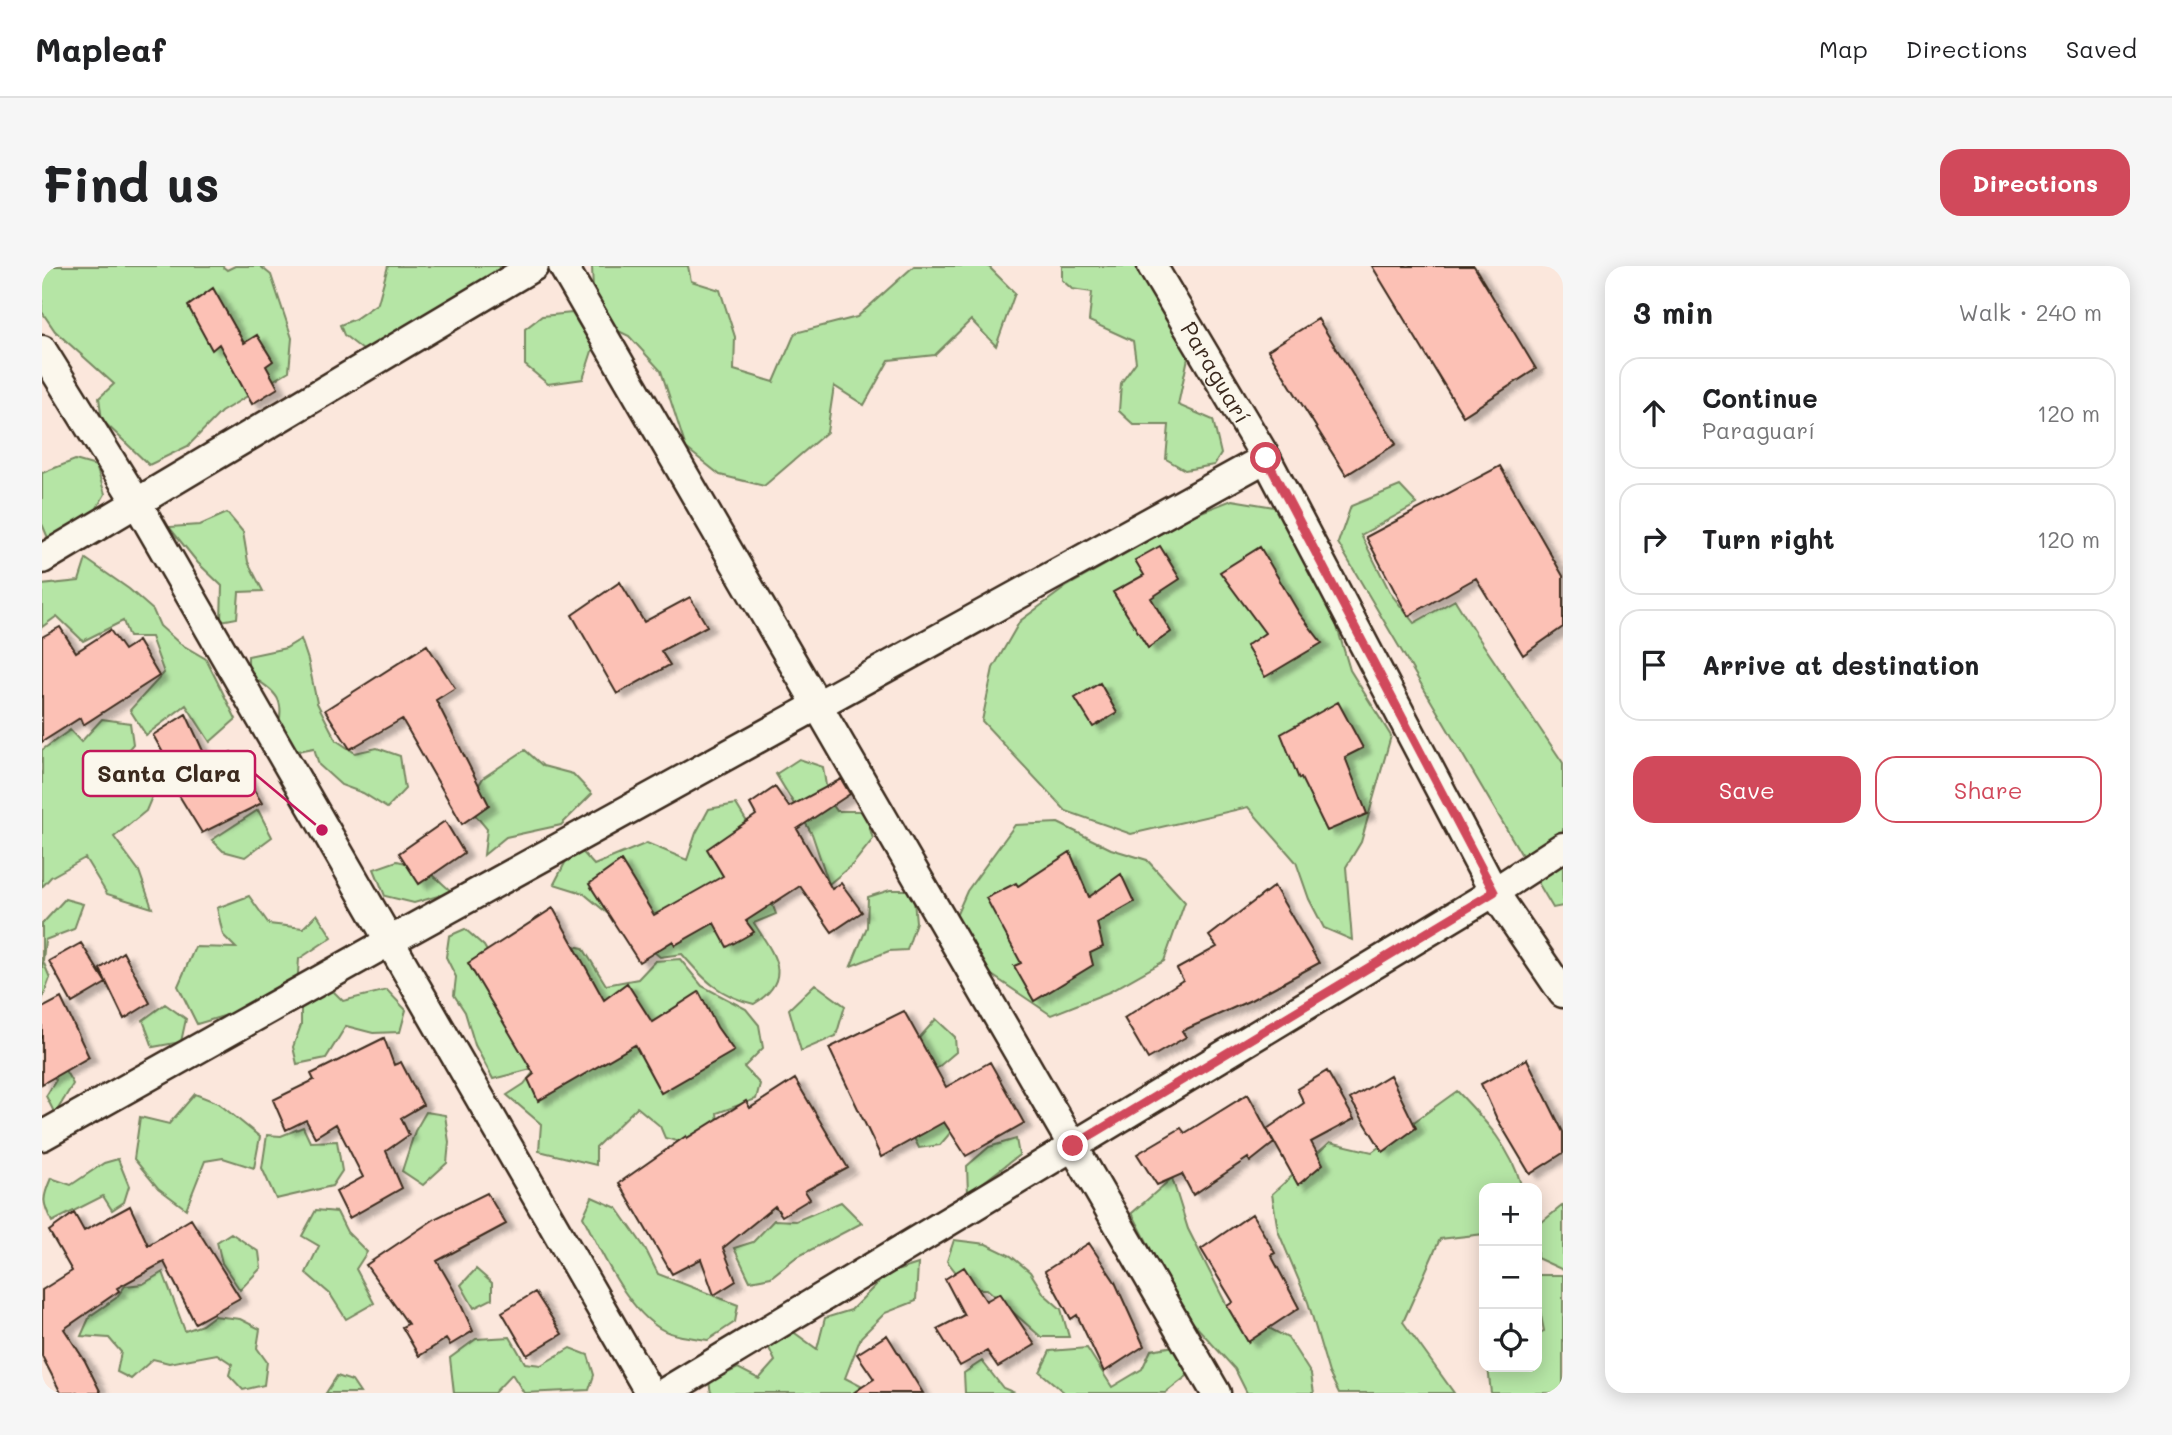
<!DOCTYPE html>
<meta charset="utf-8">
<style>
:root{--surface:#fff;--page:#f6f6f6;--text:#202124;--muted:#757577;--line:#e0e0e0;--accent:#d1495b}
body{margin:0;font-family:Mali,sans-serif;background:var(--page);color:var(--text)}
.controls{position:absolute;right:21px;bottom:21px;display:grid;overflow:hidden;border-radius:14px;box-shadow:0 4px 18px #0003}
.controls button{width:63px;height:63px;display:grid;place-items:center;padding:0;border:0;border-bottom:2px solid var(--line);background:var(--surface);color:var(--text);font:35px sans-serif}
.stop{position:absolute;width:21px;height:21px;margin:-16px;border:5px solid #d1495b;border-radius:50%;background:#fff}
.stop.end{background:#d1495b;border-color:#fff;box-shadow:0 2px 7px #0008}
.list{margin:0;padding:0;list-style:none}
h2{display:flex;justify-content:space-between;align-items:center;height:91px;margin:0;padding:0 28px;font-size:30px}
h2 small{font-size:23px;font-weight:400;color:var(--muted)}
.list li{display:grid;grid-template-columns:46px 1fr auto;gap:21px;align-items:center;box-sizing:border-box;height:112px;margin:0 14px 14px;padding:0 14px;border:2px solid var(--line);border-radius:21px}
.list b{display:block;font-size:26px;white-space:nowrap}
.list p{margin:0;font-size:23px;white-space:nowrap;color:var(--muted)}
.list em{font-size:23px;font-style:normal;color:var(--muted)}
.actions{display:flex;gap:14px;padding:21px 28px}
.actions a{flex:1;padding:16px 0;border:2px solid var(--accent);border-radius:21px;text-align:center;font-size:24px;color:var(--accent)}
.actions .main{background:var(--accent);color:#fff}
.icon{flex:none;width:38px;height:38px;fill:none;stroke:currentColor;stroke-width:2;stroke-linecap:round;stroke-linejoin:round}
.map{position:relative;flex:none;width:1521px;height:1127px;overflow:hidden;border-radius:21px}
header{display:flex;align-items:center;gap:42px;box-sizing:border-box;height:98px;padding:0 35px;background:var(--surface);border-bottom:2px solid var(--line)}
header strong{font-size:33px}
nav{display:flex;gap:38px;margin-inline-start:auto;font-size:24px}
.intro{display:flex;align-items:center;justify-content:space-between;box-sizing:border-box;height:168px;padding:0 42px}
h1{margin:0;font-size:49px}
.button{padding:18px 32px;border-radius:21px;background:var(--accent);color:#fff;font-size:24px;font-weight:700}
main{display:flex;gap:42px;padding:0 42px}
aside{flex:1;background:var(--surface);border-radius:21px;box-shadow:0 4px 18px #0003}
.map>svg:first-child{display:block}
.green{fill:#b5e5a5;stroke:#788862;stroke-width:2}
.building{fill:#fcc1b5;stroke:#3b2a1e;stroke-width:2;filter:url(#shadow)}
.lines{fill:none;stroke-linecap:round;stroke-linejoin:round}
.street-casing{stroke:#3b2a1e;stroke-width:33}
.street{stroke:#fbf7ec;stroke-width:28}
.route{stroke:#d1495b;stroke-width:9}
.labels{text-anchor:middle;stroke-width:5;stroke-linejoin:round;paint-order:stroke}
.street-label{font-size:23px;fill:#3b2a1e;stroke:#fbf7ec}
.leader{fill:none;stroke:#c2185b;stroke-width:2.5}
.callout-dot{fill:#c2185b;stroke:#fbf7ec;stroke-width:2.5}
.callout{fill:#fbf7ec;stroke:#c2185b;stroke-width:2.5}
.callout-label{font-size:24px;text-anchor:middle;font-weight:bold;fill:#3b2a1e}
</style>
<header>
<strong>Mapleaf</strong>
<nav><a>Map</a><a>Directions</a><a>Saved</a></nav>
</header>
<div class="intro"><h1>Find us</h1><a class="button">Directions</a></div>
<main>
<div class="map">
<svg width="1521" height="1127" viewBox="0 0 1521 1127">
<defs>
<filter id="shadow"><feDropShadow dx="8" dy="4.5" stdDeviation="2" flood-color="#0004"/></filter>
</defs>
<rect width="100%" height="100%" fill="#fbe7dc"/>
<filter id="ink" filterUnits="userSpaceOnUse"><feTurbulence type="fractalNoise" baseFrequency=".0143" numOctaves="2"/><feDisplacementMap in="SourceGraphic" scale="14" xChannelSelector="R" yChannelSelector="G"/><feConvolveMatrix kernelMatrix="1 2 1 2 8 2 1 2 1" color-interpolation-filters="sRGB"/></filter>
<g filter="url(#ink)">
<path class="green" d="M 0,0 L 180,0 L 185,4 L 193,0 L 218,0 L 229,9 L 250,72 L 247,105 L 179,146 L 146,180 L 107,199 L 60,154 L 57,132 L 72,118 L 13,65 L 0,46 Z
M 346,0 L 467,0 L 409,42 L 373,54 C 367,72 337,80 321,84 L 302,69 L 298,59 L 313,53 L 336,37 Z
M 550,0 L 646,0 L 649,15 L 678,24 L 693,71 L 692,104 L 732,116 L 753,67 L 815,51 L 872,0 L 946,0 L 973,27 L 954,80 L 929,54 L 893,89 L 847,94 L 822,139 L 792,120 L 785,166 L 722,220 L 678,209 L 644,182 L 619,105 L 587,70 L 552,53 Z
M 1020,0 L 1123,0 L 1147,87 L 1136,139 L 1171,154 L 1179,188 L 1172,199 L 1143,204 L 1124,193 L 1127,159 L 1092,159 L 1077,145 L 1079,117 L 1094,96 L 1091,75 L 1047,55 L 1050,26 L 1030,23 L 1020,14 Z
M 530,47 L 551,82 L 541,113 L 506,118 L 483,99 L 483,63 L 500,50 Z
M 33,194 L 54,200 L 63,228 L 44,261 L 6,272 L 0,258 L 0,207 Z
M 1358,220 L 1375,238 L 1319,269 L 1349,328 L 1372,357 L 1413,334 L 1434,368 L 1521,497 L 1521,640 L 1511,642 L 1296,277 L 1309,240 Z
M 1190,234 L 1232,241 L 1263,283 L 1290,344 L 1308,404 L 1349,470 L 1319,576 L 1304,601 L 1310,674 L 1282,662 L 1267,633 L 1254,596 L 1206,541 L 1089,568 L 1024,545 L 940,455 L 951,402 L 978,355 L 1024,321 L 1154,248 Z
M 185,247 L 201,266 L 206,296 L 221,325 L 197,326 L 195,352 L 179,355 L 180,320 L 156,297 L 127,261 L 158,259 Z
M 44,293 L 87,323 L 111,344 L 118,360 L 137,377 L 164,393 L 194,453 L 168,476 L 144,439 L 104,469 L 88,444 L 122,407 L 109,371 L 87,371 L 81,355 L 41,375 L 15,350 L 0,361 L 0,319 L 37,315 Z
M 259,373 L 266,394 L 275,437 L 294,474 L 313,487 L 335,482 L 358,490 L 363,523 L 345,542 L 321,527 L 299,519 L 277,499 L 272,482 L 251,486 L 234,468 C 246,433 234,426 206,408 L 206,390 L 244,382 Z
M 60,453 L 88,457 L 91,478 L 53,524 L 82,511 L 118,512 L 104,545 L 72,571 L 97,605 L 110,642 L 65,628 L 43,592 L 9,611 L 0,621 L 0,484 L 28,464 L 39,476 Z
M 483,484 L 501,500 L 531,508 L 550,528 L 519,559 L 464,571 L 442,589 L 445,563 L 425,539 L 441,512 Z
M 757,493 L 781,501 L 786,532 L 795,545 L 823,545 L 831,573 L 811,598 L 787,618 L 770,568 L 734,508 Z
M 694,538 L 705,556 L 722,616 L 734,648 L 712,657 C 732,689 753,712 712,738 C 678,730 662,714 640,688 L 618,691 L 541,627 L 512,618 L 525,593 L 538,583 L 552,599 L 605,577 L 645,594 L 654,567 L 667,543 Z
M 216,544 L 230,571 L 203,591 L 181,585 L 170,574 Z
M 1016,557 L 1069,583 L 1105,594 L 1143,636 L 1122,695 L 1067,726 L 1009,749 L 941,703 L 914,650 L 925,625 L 973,559 Z
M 355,595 L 382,601 L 410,626 L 372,637 L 343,630 L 332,603 Z
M 848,624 L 871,624 L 874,656 L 865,684 L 847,685 L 809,700 L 825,661 L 826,631 Z
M 207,630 L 227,658 L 261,662 L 275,648 L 290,671 L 257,693 L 255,721 L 205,743 L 155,758 L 136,720 L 153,681 L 194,682 L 181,669 L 175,642 Z
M 23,633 L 41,638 L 32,663 L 3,674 L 1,695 L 8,712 L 0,734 L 0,658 Z
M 423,663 L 442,680 L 503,787 L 489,803 L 451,813 L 433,779 L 423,746 L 412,729 L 414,711 L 404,691 L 407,670 Z
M 516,677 L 541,682 L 564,719 L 596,713 L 613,695 L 638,693 L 660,720 L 704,743 L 717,759 L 721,782 L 702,801 L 718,818 L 714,833 L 675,847 L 680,887 L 623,872 L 618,860 L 595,841 L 554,881 L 554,899 L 497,885 L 499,858 L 465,829 L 482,818 L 508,785 Z
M 284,718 L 301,735 L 345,724 L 364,744 L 358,766 L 331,767 L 304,760 L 284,792 L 255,798 L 251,781 L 259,759 L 259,737 Z
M 773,718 L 803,740 L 794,770 L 759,785 L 747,743 Z
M 123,738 L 144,753 L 139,776 L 111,781 L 101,754 Z
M 894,753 L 913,771 L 914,786 L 894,803 L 871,779 Z
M 0,764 L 31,818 L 13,848 L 4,830 L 14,814 L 0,787 Z
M 1415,825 C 1443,854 1470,883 1480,922 L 1442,922 L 1442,968 L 1398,973 L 1361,1056 L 1412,1127 L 1297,1127 L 1287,1107 L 1266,1036 L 1236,965 L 1230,928 L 1288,876 L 1330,886 Z
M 153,828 L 176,837 L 218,871 L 212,902 L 181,892 L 163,895 L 144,943 L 116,922 L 92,893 L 98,851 L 127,858 Z
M 384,846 L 403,849 L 407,876 L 405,897 L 381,919 L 360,905 L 373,865 Z
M 920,853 L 898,879 L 877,882 L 867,862 Z
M 261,861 L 268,876 L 295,875 L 300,905 L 290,920 L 234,933 L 220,902 L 225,869 L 239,870 Z
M 974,873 L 977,889 L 926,928 L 925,900 L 947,881 Z
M 76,893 L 87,920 L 82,936 L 70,944 L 61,930 L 10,956 C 0,936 0,933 9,912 L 29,919 L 62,897 Z
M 1130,912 L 1146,963 L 1185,1040 L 1246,1072 L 1269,1108 L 1272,1127 L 1205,1127 L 1193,1103 L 1142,1047 L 1090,947 Z
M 550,931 L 575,942 L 603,982 L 616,1008 L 696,1039 L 693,1056 L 666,1074 C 653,1072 640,1071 628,1067 C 589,1054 559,985 541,951 Z
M 799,936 L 820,957 L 753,992 L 729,1011 L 708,1015 L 692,982 L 711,976 L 732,954 L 754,955 Z
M 1521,939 L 1521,1004 L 1495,992 L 1495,960 Z
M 274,944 L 295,946 L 305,966 L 325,986 L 314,1003 L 332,1037 L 304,1053 L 288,1028 L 264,1007 L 277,980 L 260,970 Z
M 189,967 L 217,986 L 219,1002 L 198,1024 L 180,997 L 175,976 Z
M 912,974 L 944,978 L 969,990 L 988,1006 L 1002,1028 L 1019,1043 L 1027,1071 L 999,1071 L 945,1023 L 927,1023 L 905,995 Z
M 876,998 L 874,1035 L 843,1047 L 819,1071 L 803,1112 L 832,1127 L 669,1127 L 667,1116 L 696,1102 L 717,1113 L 733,1095 L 726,1080 L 750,1065 L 775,1083 L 783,1052 L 809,1044 L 845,1008 Z
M 434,1003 L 450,1017 L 450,1033 L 432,1042 L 419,1019 Z
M 121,1006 L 143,1065 L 160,1059 L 172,1050 L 198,1053 L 218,1063 L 215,1082 L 225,1096 L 222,1119 L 201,1124 L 187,1109 L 190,1098 L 175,1088 L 127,1097 L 111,1093 L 89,1113 L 75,1106 L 79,1086 L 67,1072 L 39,1070 L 48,1050 L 74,1032 L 83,1020 L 101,1018 Z
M 1495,1009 L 1521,1009 L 1521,1127 L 1449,1127 L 1446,1101 L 1495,1101 L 1495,1068 L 1502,1065 L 1495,1030 Z
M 468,1071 L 483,1097 L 499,1099 L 528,1082 L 546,1089 L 552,1109 L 547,1124 L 482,1127 L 470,1108 L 452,1127 L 412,1127 L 408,1092 L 434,1073 Z
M 1139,1079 L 1145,1110 L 1123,1127 L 1023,1127 L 998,1106 L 1008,1085 L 1045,1082 L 1070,1121 L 1100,1103 L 1109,1084 Z
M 940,1095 L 961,1122 L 973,1127 L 923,1127 L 922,1107 Z
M 295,1110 L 310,1115 L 318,1127 L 284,1127 Z"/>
<path class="building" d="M 1330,0 L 1432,0 L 1494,103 L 1421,150 Z
M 171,22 L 202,77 L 215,69 L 231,95 L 224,100 L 236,122 L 210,138 L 177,78 L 170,84 L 146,40 Z
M 1276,53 L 1354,178 L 1304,209 L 1226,84 Z
M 1458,200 L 1521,310 L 1521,361 L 1481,389 L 1434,312 L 1366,350 L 1324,271 Z
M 1118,280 L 1138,313 L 1109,332 L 1129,366 L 1106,382 L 1071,326 L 1102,309 L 1093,294 Z
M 1218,281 L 1257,347 L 1280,377 L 1223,411 L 1204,380 L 1223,367 L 1178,306 Z
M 578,316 L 602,356 L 648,331 L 665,360 L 619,385 L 628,399 L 575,428 L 530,349 Z
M 18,361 L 34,386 L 68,364 L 82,384 L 96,375 L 117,410 L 41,459 L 38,452 L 0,476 L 0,371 Z
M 385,379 L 413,422 L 394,434 L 447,539 L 420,558 L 360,453 L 308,483 L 283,444 Z
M 1058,417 L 1075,447 L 1051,461 L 1033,432 Z
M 1296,436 L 1321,482 L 1303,491 L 1325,548 L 1285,565 L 1259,512 L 1257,513 L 1239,468 Z
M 144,448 L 167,498 L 189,486 L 220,537 L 160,567 L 130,518 L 137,515 L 111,469 Z
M 799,513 L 808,528 L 755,563 L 790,623 L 799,617 L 820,646 L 790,666 L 758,620 L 704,655 L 712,666 L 685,681 L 672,657 L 633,679 L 631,675 L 597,696 L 547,618 L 579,595 L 612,649 L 681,610 L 665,583 L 714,549 L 708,538 L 733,521 L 747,541 Z
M 403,555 L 422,587 L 377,618 L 357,587 Z
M 1028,586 L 1047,631 L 1079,608 L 1092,636 L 1055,657 L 1061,681 L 1048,687 L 1051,699 L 992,735 L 972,700 L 979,697 L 944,632 L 974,617 L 976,620 Z
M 1232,620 L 1277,697 L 1209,734 L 1140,765 L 1144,771 L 1106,793 L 1082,752 L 1141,714 L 1135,703 L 1175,681 L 1167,670 Z
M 511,642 L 562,734 L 585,717 L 610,756 L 657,726 L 675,761 L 692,785 L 619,827 L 593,779 L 496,835 L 486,813 L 492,808 L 426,697 Z
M 39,677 L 64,717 L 30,737 L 7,695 Z
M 81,686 L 108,737 L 82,753 L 58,703 Z
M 19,732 L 47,791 L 0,818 L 0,742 Z
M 862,745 L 904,821 L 948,796 L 982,857 L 924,890 L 902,856 L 839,891 L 787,782 Z
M 342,772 L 352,799 L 359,796 L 381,839 L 359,852 L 367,869 L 344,885 L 360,922 L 307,952 L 294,926 L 321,911 L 294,858 L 273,871 L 264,854 L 244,864 L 231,834 L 272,814 L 269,808 Z
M 1485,793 L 1521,866 L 1521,887 L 1488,908 L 1454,851 L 1439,818 Z
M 1285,805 L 1312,853 L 1269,876 L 1281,898 L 1256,919 L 1225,863 L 1262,837 L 1255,823 Z
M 1348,809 L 1374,862 L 1341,886 L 1308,833 Z
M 753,813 L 806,902 L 763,925 L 768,933 L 740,950 L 733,940 L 681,982 L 694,1015 L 672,1029 L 659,993 L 630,1008 L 577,917 L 644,870 L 645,872 L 704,835 L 708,842 Z
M 1206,828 L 1232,877 L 1208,896 L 1206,892 L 1151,929 L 1140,908 L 1115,919 L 1095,888 L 1139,862 L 1143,867 Z
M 445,927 L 464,958 L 395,995 L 413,1026 L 431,1065 L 408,1079 L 404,1073 L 377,1090 L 360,1061 L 366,1058 L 324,999 L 394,952 Z
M 88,940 L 106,979 L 149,953 L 198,1032 L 153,1057 L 122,996 L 75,1022 L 77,1025 L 22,1063 L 43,1095 L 59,1127 L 19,1127 L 0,1090 L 0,1024 L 30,1005 L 7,965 L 32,947 L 42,965 Z
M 1210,948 L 1233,987 L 1229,989 L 1257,1042 L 1206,1076 L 1185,1040 L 1191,1036 L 1159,983 Z
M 1047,977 L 1073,1016 L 1102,1080 L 1062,1106 L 1035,1049 L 1029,1053 L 1003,1005 Z
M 922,1001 L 944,1035 L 958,1027 L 993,1079 L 956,1101 L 945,1085 L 918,1100 L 895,1063 L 922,1049 L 903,1013 Z
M 493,1026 L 520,1068 L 485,1089 L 460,1046 Z
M 845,1069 L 881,1127 L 811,1127 L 832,1113 L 815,1088 Z"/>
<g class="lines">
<defs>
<g id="street">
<path d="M 521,0 L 1174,1127"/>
<path id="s1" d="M 1110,0 L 1224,192 L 1452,626 L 1521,727"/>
<path d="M 0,84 L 95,237 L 608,1127"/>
<path d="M 0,293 L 492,0"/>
<path d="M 0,870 L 348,675 L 1224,192"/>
<path d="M 622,1127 L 1452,626 L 1521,581"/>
</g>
</defs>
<use href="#street" class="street-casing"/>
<use href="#street" class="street"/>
</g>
</g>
<g class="lines" filter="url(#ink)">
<path class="route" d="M 1031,880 L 1452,626 L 1224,192"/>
</g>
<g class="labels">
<g class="street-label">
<text dy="8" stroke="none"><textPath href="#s1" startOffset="124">Paraguarí</textPath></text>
</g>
</g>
<path class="leader" d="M280 564L213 508"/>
<circle class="callout-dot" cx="280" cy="564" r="7"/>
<rect class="callout" x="41" y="485" width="172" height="45" rx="7"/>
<g class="callout-label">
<text x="127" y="516">Santa Clara</text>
</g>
</svg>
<div class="controls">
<button>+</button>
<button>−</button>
<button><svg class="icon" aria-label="locate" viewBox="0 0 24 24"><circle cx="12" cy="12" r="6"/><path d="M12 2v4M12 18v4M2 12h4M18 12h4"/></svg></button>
</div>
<div class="stop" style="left:1224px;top:192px"></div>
<div class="stop end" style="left:1031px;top:880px"></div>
</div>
<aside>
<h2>3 min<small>Walk · 240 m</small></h2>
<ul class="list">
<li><svg class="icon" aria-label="ahead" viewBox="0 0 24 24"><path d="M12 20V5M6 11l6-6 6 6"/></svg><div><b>Continue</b><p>Paraguarí</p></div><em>120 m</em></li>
<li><svg class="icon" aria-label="right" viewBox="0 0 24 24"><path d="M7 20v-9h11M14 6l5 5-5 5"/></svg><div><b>Turn right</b></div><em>120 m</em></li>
<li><svg class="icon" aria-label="arrive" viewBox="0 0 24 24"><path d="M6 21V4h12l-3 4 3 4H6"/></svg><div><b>Arrive at destination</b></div></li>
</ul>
<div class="actions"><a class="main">Save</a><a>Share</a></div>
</aside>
</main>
